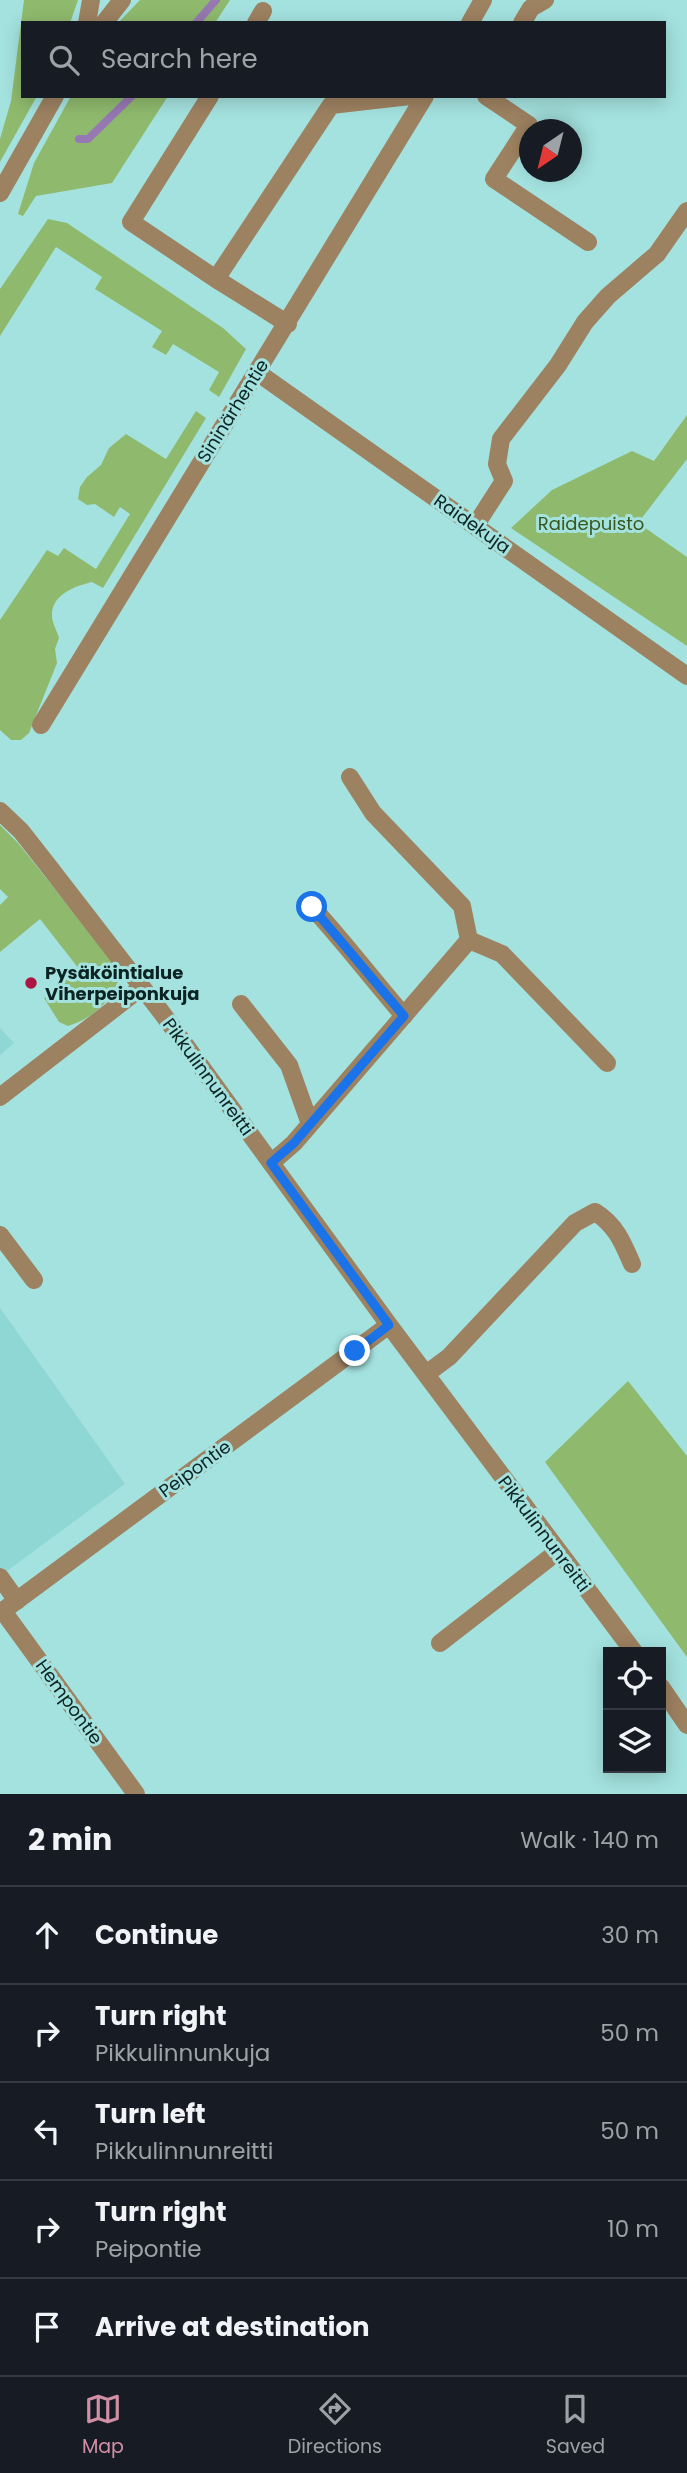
<!DOCTYPE html>
<meta charset="utf-8">
<style>
:root{--surface:#171b24;--page:#242831;--text:#f1f3f6;--muted:#9ea1a6;--line:#363941;--accent:#d18fa5}
body{margin:0;font-family:Poppins,sans-serif;background:var(--page);color:var(--text)}
.controls{position:absolute;right:21px;bottom:21px;display:grid;overflow:hidden;border-radius:0px;box-shadow:0 4px 18px #0003}
.controls button{width:63px;height:63px;display:grid;place-items:center;padding:0;border:0;border-bottom:2px solid var(--line);background:var(--surface);color:var(--text);font:35px sans-serif}
.compass{position:absolute;left:519px;top:119px;width:63px;height:63px;border-radius:50%;background:var(--surface);box-shadow:0 4px 18px #0003;rotate:215deg}
.stop{position:absolute;width:21px;height:21px;margin:-16px;border:5px solid #1a73e8;border-radius:50%;background:#fff}
.stop.end{background:#1a73e8;border-color:#fff;box-shadow:0 2px 7px #0008}
.list{margin:0;padding:0;list-style:none}
h2{display:flex;justify-content:space-between;align-items:center;height:91px;margin:0;padding:0 28px;font-size:30px}
h2 small{font-size:23px;font-weight:400;color:var(--muted)}
.list li{display:grid;grid-template-columns:46px 1fr auto;gap:21px;align-items:center;box-sizing:border-box;height:98px;padding:0 28px;border-top:2px solid var(--line)}
.list b{display:block;font-size:26px;white-space:nowrap}
.list p{margin:0;font-size:23px;white-space:nowrap;color:var(--muted)}
.list em{font-size:23px;font-style:normal;color:var(--muted)}
.icon{flex:none;width:38px;height:38px;fill:none;stroke:currentColor;stroke-width:2;stroke-linecap:round;stroke-linejoin:round}
.map{position:relative;flex:none;width:687px;height:1794px;overflow:hidden}
.search{position:absolute;background:var(--surface);box-shadow:0 4px 18px #0003;left:21px;right:21px;top:21px;height:77px;display:flex;align-items:center;gap:18px;box-sizing:border-box;padding:0 24px;border-radius:0px;color:var(--muted);font-size:26px}
.sheet{height:581px;background:var(--surface)}
nav{display:flex;justify-content:space-around;align-items:center;box-sizing:border-box;height:98px;border-top:2px solid var(--line);background:var(--surface);font-size:19px;color:var(--muted)}
nav a{display:grid;justify-items:center;gap:4px}
nav .on{color:var(--accent)}
.map>svg:first-child{display:block}
.built{fill:#8fd7d4}
.green{fill:#8fba6d}
.lines{fill:none;stroke-linecap:round;stroke-linejoin:round}
.stream{stroke:#9678b2;stroke-width:8}
.minor{stroke:#9d8261;stroke-width:18}
.route{stroke:#1a73e8;stroke-width:9}
.poi-dot{fill:#aa1541;stroke:#a4e2df;stroke-width:2.5}
.labels{text-anchor:middle;stroke-width:6;stroke-linejoin:round;paint-order:stroke}
.street-label{font-size:18px;fill:#0b2423;stroke:#a4e2df}
.park-label{font-size:18px;fill:#38571b;stroke:#a4e2df}
.poi-label{font-size:18px;font-weight:bold;fill:#0b2423;stroke:#a4e2df;text-anchor:start}
</style>
<div class="map">
<svg width="687" height="1794" viewBox="0 0 687 1794">
<rect width="100%" height="100%" fill="#a4e2df"/>
<path class="built" d="M 0,1028 L 14,1043 L 0,1055 Z
M 0,1308 L 125,1484 L 0,1576 Z"/>
<path class="green" d="M 24,0 L 78,0 L 70,23 L 23,23 L 23,96 L 37,96 L 0,162 L 0,139 L 11,101 Z
M 140,0 L 230,0 L 215,23 L 118,23 Z
M 71,96 L 168,96 L 112,183 L 36,196 L 23,216 L 18,214 L 34,163 Z
M 48,219 L 67,223 L 223,328 L 246,349 L 219,397 L 209,390 L 219,372 L 173,344 L 166,355 L 152,347 L 162,331 L 95,289 L 102,277 L 56,247 L 0,336 L 0,289 Z
M 196,411 L 206,418 L 103,588 L 92,582 C 76,586 51,594 52,616 C 52,623 57,631 59,638 L 55,649 L 57,663 L 29,733 L 21,740 L 11,740 L 0,730 L 0,620 L 47,550 L 58,556 L 64,548 L 96,569 L 130,514 L 120,507 L 114,517 L 95,504 L 87,505 L 78,499 L 80,487 L 87,477 L 101,465 L 109,448 L 126,434 L 166,459 Z
M 687,415 L 687,459 L 638,523 L 687,557 L 687,646 L 511,528 L 552,490 L 632,451 L 654,461 Z
M 0,825 L 18,843 L 114,963 L 120,976 C 112,1001 93,1018 68,1026 L 59,1022 L 44,998 L 79,969 L 40,919 L 0,952 L 0,905 L 8,897 L 0,889 Z
M 628,1381 L 687,1456 L 687,1657 L 545,1462 Z"/>
<g class="lines">
<path class="stream" d="M 196,23 L 216,0
M 79,139 L 88,139 L 132,96"/>
<path class="minor" d="M 87,23 L 91,0
M 104,23 L 122,0
M 256,23 L 263,11
M 470,23 L 483,0
M 522,23 L 531,8 L 545,0
M 210,96 L 131,222 L 216,279 L 288,324
M 486,96 L 529,125 L 494,179 L 588,242
M 0,193 L 55,96
M 216,279 L 331,105 L 410,96
M 257,372 L 687,676
M 475,526 L 504,481 L 497,464 L 501,439 L 558,365 L 585,322 L 608,296 L 657,254 L 687,211
M 41,725 L 425,96
M 350,777 L 373,813 L 462,906 L 469,940
M 0,811 L 21,831 L 50,868 L 162,1013 L 389,1325 L 634,1652
M 312,907 C 344,942 373,980 404,1016
M 469,940 L 502,954 L 607,1063
M 241,1004 L 289,1065 L 310,1124
M 0,1097 L 142,987
M 271,1163 L 294,1143 L 469,940
M 0,1235 L 34,1280
M 426,1374 L 449,1357 L 575,1223 L 595,1212 C 616,1225 623,1243 632,1264
M 0,1577 L 17,1601
M 3,1611 L 136,1794
M 0,1613 L 389,1325
M 440,1643 L 557,1552
M 661,1687 L 687,1725"/>
</g>
<g class="lines">
<path class="route" d="M 312,907 L 404,1016 L 294,1143 L 271,1163 L 389,1325 L 355,1351"/>
</g>
<circle class="poi-dot" cx="31" cy="983" r="7"/>
<g class="labels">
<g class="street-label">
<text transform="translate(233 411) rotate(-58)" y="6">Sininärhentie</text>
<text transform="translate(472 524) rotate(35)" y="6">Raidekuja</text>
<text transform="translate(208 1077) rotate(54)" y="6">Pikkulinnunreitti</text>
<text transform="translate(195 1469) rotate(-36)" y="6">Peipontie</text>
<text transform="translate(544 1534) rotate(53)" y="6">Pikkulinnunreitti</text>
<text transform="translate(69 1702) rotate(54)" y="6">Hempontie</text>
</g>
<g class="park-label">
<text x="591" y="530">Raidepuisto</text>
</g>
<g class="poi-label">
<text x="45" y="979">Pysäköintialue<tspan x="45" dy="21">Viherpeiponkuja</tspan></text>
</g>
</g>
</svg>
<div class="controls">
<button><svg class="icon" aria-label="locate" viewBox="0 0 24 24"><circle cx="12" cy="12" r="6"/><path d="M12 2v4M12 18v4M2 12h4M18 12h4"/></svg></button>
<button><svg class="icon" aria-label="layers" viewBox="0 0 24 24"><path d="M12 4l9 5-9 5-9-5zM3 14l9 5 9-5"/></svg></button>
</div>
<svg class="compass" viewBox="-18 -18 36 36"><path d="M0-13l5 13h-10z" fill="#e53935"/><path d="M0 13l5-13h-10z" fill="#9ea1a6"/></svg>
<div class="stop" style="left:312px;top:907px"></div>
<div class="stop end" style="left:355px;top:1351px"></div>
<div class="search"><svg class="icon" aria-label="search" viewBox="0 0 24 24"><circle cx="10" cy="10" r="6"/><path d="M15 15l6 6"/></svg>Search here</div>
</div>
<section class="sheet">
<h2>2 min<small>Walk · 140 m</small></h2>
<ul class="list">
<li><svg class="icon" aria-label="ahead" viewBox="0 0 24 24"><path d="M12 20V5M6 11l6-6 6 6"/></svg><div><b>Continue</b></div><em>30 m</em></li>
<li><svg class="icon" aria-label="right" viewBox="0 0 24 24"><path d="M7 20v-9h11M14 6l5 5-5 5"/></svg><div><b>Turn right</b><p>Pikkulinnunkuja</p></div><em>50 m</em></li>
<li><svg class="icon" aria-label="left" viewBox="0 0 24 24"><path d="M17 20v-9H6M10 6l-5 5 5 5"/></svg><div><b>Turn left</b><p>Pikkulinnunreitti</p></div><em>50 m</em></li>
<li><svg class="icon" aria-label="right" viewBox="0 0 24 24"><path d="M7 20v-9h11M14 6l5 5-5 5"/></svg><div><b>Turn right</b><p>Peipontie</p></div><em>10 m</em></li>
<li><svg class="icon" aria-label="arrive" viewBox="0 0 24 24"><path d="M6 21V4h12l-3 4 3 4H6"/></svg><div><b>Arrive at destination</b></div></li>
</ul>
</section>
<nav>
<a class="on"><svg class="icon" aria-label="map" viewBox="0 0 24 24"><path d="M3 6l6-2 6 2 6-2v14l-6 2-6-2-6 2zM9 4v14M15 6v14"/></svg>Map</a>
<a><svg class="icon" aria-label="directions" viewBox="0 0 24 24"><path d="M12 3l9 9-9 9-9-9zM9 14v-3h6M13 9l2 2-2 2"/></svg>Directions</a>
<a><svg class="icon" aria-label="saved" viewBox="0 0 24 24"><path d="M7 4h10v16l-5-4-5 4z"/></svg>Saved</a>
</nav>
